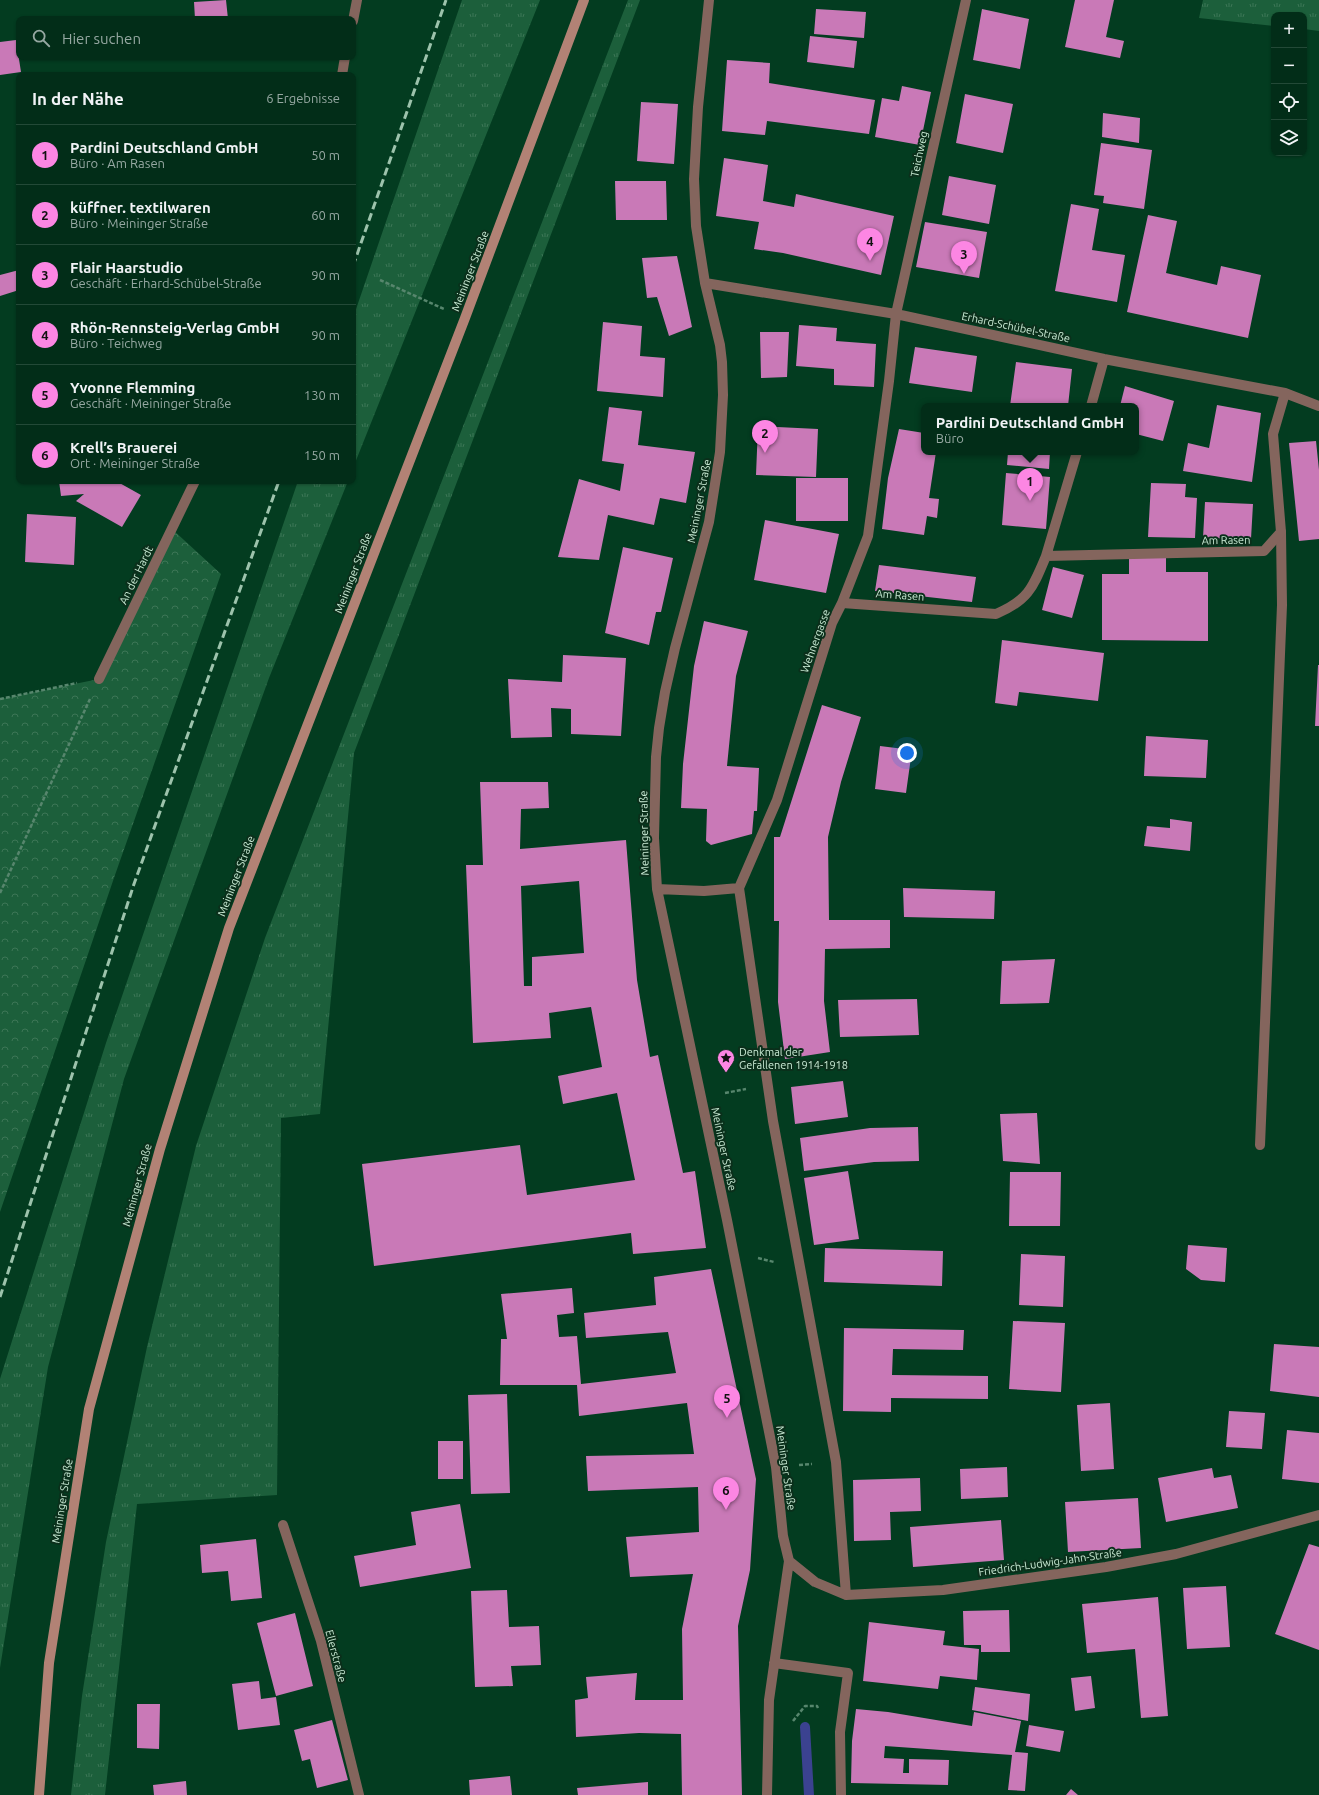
<!DOCTYPE html>
<html lang="de">
<meta charset="utf-8">
<style>
:root{--surface:#022d18;--page:#0c3521;--text:#f1f3f6;--muted:#96a8a2;--line:#234937;--accent:#fc86e3}
body{margin:0;font-family:Ubuntu,sans-serif;background:var(--page);color:var(--text)}
.controls{position:absolute;right:12px;top:12px;display:grid;overflow:hidden;border-radius:8px;box-shadow:0 1px 3px #0004}
.controls button{width:36px;height:36px;display:grid;place-items:center;padding:0;border:0;border-bottom:1px solid var(--line);background:var(--surface);color:var(--text);font:20px sans-serif}
.you{position:absolute;left:907px;top:753px;width:14px;height:14px;margin:-10px;border:3px solid #fff;border-radius:50%;background:#1a73e8;box-shadow:0 0 0 6px #1a73e833}
.badge{display:grid;place-items:center;width:26px;height:26px;border-radius:50%;background:var(--accent);color:#111;font-size:13px;font-weight:700}
.pin{position:absolute;translate:-50% -33px;filter:drop-shadow(0 1px 2px #0008)}
.pin::after{content:'';position:absolute;top:21px;width:14px;height:12px;background:inherit;clip-path:polygon(0 0,100% 0,50% 100%)}
.popup{position:absolute;left:921px;top:403px;width:218px;height:52px;box-sizing:border-box;display:grid;place-content:center;border-radius:8px;background:var(--surface);filter:drop-shadow(0 1px 3px #0005);font-size:13px;white-space:nowrap;color:var(--muted)}
.popup b{font-size:15px;color:var(--text)}
.popup::after{content:'';position:absolute;left:50%;top:100%;margin-left:-8px;border:8px solid transparent;border-top-color:var(--surface)}
.list{margin:0;padding:0;list-style:none}
h2{display:flex;justify-content:space-between;align-items:center;height:52px;margin:0;padding:0 16px;font-size:17px}
h2 small{font-size:13px;font-weight:400;color:var(--muted)}
.list li{display:grid;grid-template-columns:26px 1fr auto;gap:12px;align-items:center;box-sizing:border-box;height:60px;padding:0 16px;border-top:1px solid var(--line)}
.list b{display:block;font-size:15px;white-space:nowrap}
.list p{margin:0;font-size:13px;white-space:nowrap;color:var(--muted)}
.list em{font-size:13px;font-style:normal;color:var(--muted)}
.icon{flex:none;width:22px;height:22px;fill:none;stroke:currentColor;stroke-width:2;stroke-linecap:round;stroke-linejoin:round}
.map{position:relative;flex:none;width:1319px;height:1795px;overflow:hidden}
.search{position:absolute;background:var(--surface);box-shadow:0 1px 3px #0004;left:16px;top:16px;width:340px;height:44px;display:flex;align-items:center;gap:10px;box-sizing:border-box;padding:0 14px;border-radius:8px;color:var(--muted);font-size:15px}
.panel{position:absolute;background:var(--surface);box-shadow:0 1px 3px #0004;left:16px;top:72px;width:340px;height:412px;border-radius:8px}
.map>svg:first-child{display:block}
.grass{fill:url(#grass-tufts)}
.forest{fill:url(#forest-crowns)}
.lines{fill:none;stroke-linecap:round;stroke-linejoin:round}
.stream{stroke:#3b4290;stroke-width:10}
.building{fill:#c979b7;fill-rule:evenodd}
.path{stroke:#57866d;stroke-width:2.5;stroke-dasharray:4 2;stroke-linecap:butt}
.service{stroke:#84655d;stroke-width:10}
.minor{stroke:#84655d;stroke-width:10}
.secondary{stroke:#b28275;stroke-width:10}
.rail{stroke:#9dc3ac;stroke-width:3;stroke-dasharray:8 4;stroke-linecap:butt}
.labels{text-anchor:middle;stroke-width:4;stroke-linejoin:round;paint-order:stroke}
.street-label{font-size:11px;fill:#c9ead4;stroke:#0b2f1b}
.poi-label{font-size:11px;fill:#c9ead4;stroke:#0b2f1b;text-anchor:start}
</style>
<div class="map">
<svg width="1319" height="1795" viewBox="0 0 1319 1795">
<defs>
<pattern id="grass-tufts" width="24" height="20" patternUnits="userSpaceOnUse"><rect width="24" height="20" fill="#1c5f3b"/><path d="M3 7l-1-3M5 7V3M7 7l1-3M15 17l-1-3M17 17v-4M19 17l1-3" fill="none" stroke="#3c7656"/></pattern>
<pattern id="forest-crowns" width="20" height="18" patternUnits="userSpaceOnUse"><rect width="20" height="18" fill="#1c5f3b"/><path d="M2 6a3 3 0 1 1 6 0M12 15a3 3 0 1 1 6 0" fill="none" stroke="#3c7656"/></pattern>
</defs>
<rect width="100%" height="100%" fill="#033c20"/>
<path class="grass" d="M 462,0 L 540,0 L 353,468 L 353,318 Z
M 628,0 L 640,0 L 354,753 L 320,1114 L 281,1118 L 277,1495 L 137,1504 L 105,1795 L 71,1795 L 82,1696 L 106,1542 L 147,1347 L 196,1146 L 265,938 Z
M 1203,0 L 1319,0 L 1319,31 L 1304,29 L 1304,15 L 1274,15 L 1274,26 L 1199,18 Z
M 298,481 L 348,481 L 269,678 L 124,1079 L 48,1367 L 0,1668 L 0,1379 L 106,1043 Z"/>
<path class="forest" d="M 172,529 L 221,574 L 115,875 L 0,1212 L 0,699 L 99,679 Z"/>
<g class="lines">
<path class="stream" d="M 805,1727 L 809,1795"/>
</g>
<path class="building" d="M 226,0 L 228,19 L 195,19 L 194,2 Z
M 1075,0 L 1114,0 L 1106,37 L 1124,41 L 1120,58 L 1065,47 Z
M 816,9 L 866,12 L 864,38 L 814,34 Z
M 982,9 L 1029,19 L 1020,69 L 973,60 Z
M 810,36 L 857,41 L 854,68 L 807,62 Z
M 16,40 L 21,72 L 0,75 L 0,42 Z
M 727,60 L 770,63 L 769,83 L 875,100 L 869,134 L 767,121 L 765,135 L 722,131 Z
M 902,86 L 931,92 L 920,145 L 875,137 L 882,98 L 899,101 Z
M 965,94 L 1013,104 L 1003,153 L 956,143 Z
M 641,102 L 678,104 L 674,164 L 637,161 Z
M 1103,113 L 1140,118 L 1139,143 L 1102,137 Z
M 1101,143 L 1152,150 L 1144,209 L 1103,203 L 1104,196 L 1094,195 Z
M 724,158 L 768,165 L 763,201 L 794,207 L 796,194 L 894,216 L 881,275 L 783,253 L 754,249 L 759,222 L 716,216 Z
M 949,176 L 996,185 L 989,224 L 942,215 Z
M 615,181 L 666,181 L 667,220 L 616,220 Z
M 1071,204 L 1099,209 L 1092,250 L 1125,255 L 1117,302 L 1055,291 Z
M 1148,215 L 1177,221 L 1166,273 L 1217,285 L 1221,266 L 1261,275 L 1248,338 L 1127,312 Z
M 925,222 L 987,232 L 979,278 L 916,267 Z
M 677,256 L 692,327 L 669,336 L 657,297 L 647,298 L 642,258 Z
M 19,270 L 19,290 L 0,296 L 0,275 Z
M 603,322 L 642,326 L 640,356 L 665,358 L 663,397 L 597,391 Z
M 799,325 L 837,328 L 836,341 L 876,344 L 874,387 L 834,385 L 834,369 L 796,366 Z
M 760,332 L 789,332 L 787,377 L 761,378 Z
M 915,347 L 977,356 L 972,392 L 909,383 Z
M 1016,362 L 1072,369 L 1068,406 L 1010,406 Z
M 1125,386 L 1174,401 L 1163,441 L 1136,434 L 1136,406 L 1120,406 Z
M 1217,405 L 1261,413 L 1252,482 L 1183,471 L 1188,443 L 1209,448 Z
M 609,407 L 642,411 L 638,445 L 695,452 L 686,503 L 660,498 L 654,525 L 608,515 L 599,560 L 558,557 L 579,479 L 620,491 L 624,464 L 602,461 Z
M 758,426 L 818,429 L 816,477 L 756,475 Z
M 899,429 L 924,433 L 924,452 L 936,452 L 929,498 L 939,499 L 937,518 L 927,516 L 924,535 L 882,529 L 888,478 Z
M 1316,441 L 1319,470 L 1319,539 L 1299,541 L 1289,443 Z
M 1008,452 L 1050,452 L 1049,469 L 1007,465 Z
M 1006,473 L 1050,477 L 1046,529 L 1002,525 Z
M 796,478 L 848,478 L 848,521 L 796,521 Z
M 59,481 L 116,481 L 141,495 L 122,527 L 76,501 L 84,494 L 61,496 Z
M 1151,483 L 1186,484 L 1185,497 L 1197,498 L 1195,538 L 1148,537 Z
M 1205,502 L 1253,504 L 1251,539 L 1203,538 Z
M 27,514 L 76,517 L 74,565 L 25,562 Z
M 765,520 L 839,534 L 826,593 L 754,580 Z
M 623,547 L 673,558 L 661,612 L 656,612 L 649,645 L 605,633 Z
M 1129,557 L 1166,557 L 1166,572 L 1208,572 L 1208,641 L 1102,640 L 1102,574 L 1129,574 Z
M 879,565 L 976,577 L 972,602 L 875,591 Z
M 1053,567 L 1084,575 L 1072,618 L 1042,610 Z
M 704,621 L 748,631 L 736,676 L 727,766 L 759,768 L 757,811 L 754,811 L 752,834 L 711,845 L 706,841 L 707,809 L 681,808 L 683,764 L 694,666 Z
M 1002,640 L 1104,653 L 1098,701 L 1019,692 L 1017,706 L 995,703 Z
M 563,655 L 626,658 L 621,736 L 571,734 L 571,709 L 551,708 L 552,737 L 511,738 L 508,679 L 562,682 Z
M 1318,665 L 1319,665 L 1319,726 L 1315,726 Z
M 822,705 L 861,717 L 841,782 L 828,837 L 829,920 L 890,920 L 890,948 L 825,949 L 824,1001 L 830,1052 L 785,1059 L 778,1002 L 779,921 L 774,921 L 774,837 L 780,837 Z
M 1146,736 L 1208,740 L 1206,778 L 1144,776 Z
M 880,746 L 912,750 L 906,793 L 875,789 Z
M 480,782 L 548,782 L 549,808 L 521,809 L 520,849 L 626,840 L 637,980 L 650,1057 L 658,1055 L 683,1173 L 695,1171 L 706,1248 L 633,1254 L 631,1233 L 374,1266 L 362,1164 L 520,1145 L 527,1195 L 635,1180 L 617,1093 L 563,1104 L 558,1076 L 602,1067 L 591,1007 L 549,1013 L 551,1038 L 473,1043 L 466,865 L 483,865 ZM 579,881 L 584,953 L 532,957 L 532,986 L 524,986 L 521,886 Z
M 1170,819 L 1192,822 L 1190,851 L 1144,846 L 1147,826 L 1170,828 Z
M 903,888 L 995,891 L 994,919 L 904,917 Z
M 1055,959 L 1049,1003 L 1000,1004 L 1002,961 Z
M 917,999 L 919,1035 L 840,1037 L 838,1000 Z
M 843,1081 L 848,1117 L 795,1124 L 791,1087 Z
M 1037,1113 L 1040,1164 L 1003,1161 L 1000,1114 Z
M 918,1127 L 919,1161 L 874,1162 L 804,1171 L 800,1138 L 870,1128 Z
M 848,1171 L 859,1239 L 814,1245 L 804,1178 Z
M 1010,1172 L 1061,1172 L 1060,1226 L 1009,1226 Z
M 1188,1245 L 1227,1248 L 1225,1282 L 1201,1280 L 1186,1269 Z
M 825,1248 L 943,1251 L 942,1286 L 824,1282 Z
M 1021,1254 L 1065,1256 L 1063,1307 L 1019,1305 Z
M 711,1269 L 756,1479 L 750,1570 L 738,1626 L 742,1795 L 682,1795 L 681,1734 L 639,1733 L 576,1737 L 575,1700 L 588,1698 L 586,1677 L 637,1673 L 635,1700 L 683,1700 L 682,1629 L 693,1574 L 630,1577 L 626,1537 L 699,1532 L 698,1487 L 588,1491 L 586,1456 L 694,1454 L 687,1403 L 579,1416 L 577,1385 L 500,1385 L 501,1339 L 507,1339 L 501,1294 L 572,1288 L 574,1313 L 557,1315 L 559,1337 L 577,1336 L 581,1384 L 676,1373 L 668,1332 L 586,1338 L 584,1313 L 656,1305 L 654,1277 Z
M 1013,1321 L 1065,1323 L 1061,1392 L 1009,1389 Z
M 844,1328 L 964,1330 L 963,1350 L 893,1349 L 892,1375 L 988,1376 L 988,1399 L 891,1398 L 891,1412 L 843,1411 Z
M 1274,1344 L 1319,1347 L 1319,1397 L 1270,1391 Z
M 507,1394 L 510,1493 L 471,1494 L 468,1395 Z
M 1110,1403 L 1114,1469 L 1081,1471 L 1077,1405 Z
M 1229,1411 L 1265,1413 L 1262,1449 L 1226,1447 Z
M 1287,1430 L 1319,1433 L 1319,1483 L 1282,1479 Z
M 438,1441 L 463,1441 L 463,1479 L 438,1479 Z
M 1007,1467 L 1008,1497 L 961,1499 L 960,1469 Z
M 1212,1468 L 1214,1478 L 1231,1475 L 1238,1508 L 1166,1522 L 1158,1478 Z
M 920,1478 L 921,1511 L 890,1512 L 891,1540 L 854,1541 L 853,1480 Z
M 1138,1498 L 1141,1548 L 1068,1552 L 1065,1502 Z
M 460,1504 L 471,1568 L 360,1587 L 354,1556 L 416,1545 L 411,1512 Z
M 1001,1520 L 1004,1560 L 913,1567 L 910,1527 Z
M 256,1539 L 262,1598 L 231,1601 L 228,1571 L 202,1573 L 200,1545 Z
M 1309,1544 L 1319,1547 L 1319,1650 L 1275,1634 Z
M 1226,1586 L 1230,1647 L 1187,1649 L 1183,1588 Z
M 507,1590 L 509,1627 L 539,1626 L 541,1665 L 511,1666 L 513,1686 L 475,1687 L 471,1591 Z
M 1158,1597 L 1168,1716 L 1141,1718 L 1135,1649 L 1087,1653 L 1082,1604 Z
M 1009,1610 L 1010,1652 L 981,1652 L 981,1645 L 964,1645 L 963,1611 Z
M 295,1613 L 313,1686 L 276,1696 L 257,1623 Z
M 869,1622 L 945,1631 L 943,1645 L 979,1649 L 977,1680 L 940,1676 L 938,1689 L 863,1681 Z
M 1091,1676 L 1095,1708 L 1075,1711 L 1071,1678 Z
M 259,1681 L 261,1699 L 276,1697 L 280,1725 L 238,1730 L 232,1684 Z
M 975,1687 L 1030,1694 L 1028,1721 L 972,1710 Z
M 137,1704 L 160,1704 L 159,1749 L 137,1748 Z
M 856,1709 L 888,1712 L 972,1726 L 974,1712 L 1021,1721 L 1015,1752 L 1028,1753 L 1025,1791 L 1008,1790 L 1012,1755 L 885,1746 L 884,1758 L 904,1759 L 903,1773 L 909,1773 L 909,1759 L 949,1760 L 948,1785 L 851,1783 L 852,1741 Z
M 332,1720 L 348,1780 L 317,1788 L 310,1759 L 302,1761 L 294,1730 Z
M 1029,1725 L 1064,1731 L 1060,1752 L 1026,1746 Z
M 510,1776 L 512,1795 L 470,1795 L 469,1780 Z
M 186,1781 L 187,1795 L 154,1795 L 153,1785 Z
M 648,1782 L 648,1795 L 578,1795 L 577,1788 Z
M 1071,1789 L 1078,1795 L 1066,1795 Z"/>
<g class="lines">
<path class="path" d="M 380,280 L 444,309
M 0,699 L 77,683
M 0,893 L 90,699
M 725,1093 L 746,1089
M 758,1258 L 774,1262
M 799,1465 L 812,1464
M 793,1721 L 805,1706 L 817,1706 L 818,1708"/>
<path class="service" d="M 1260,1145 L 1282,605 L 1281,532"/>
<path class="minor" d="M 709,0 L 698,107 L 694,179 L 696,226 L 705,283 L 720,345 L 722,362 L 723,395 L 720,452 L 709,522 L 675,648 L 665,692 L 659,728 L 656,757 L 654,838 L 657,889 L 727,1220 L 776,1467 L 783,1536 L 789,1561 L 769,1700 L 767,1795
M 353,21 L 357,0
M 342,75 L 345,57
M 705,283 L 896,314 L 1104,359 L 1285,393 L 1319,406
M 1091,406 L 1104,359
M 1046,556 L 1077,452
M 842,603 L 996,614 C 1029,600 1033,587 1046,556 L 1264,551 L 1281,532 L 1273,434 L 1285,393
M 99,679 L 195,481
M 739,888 L 777,800 L 832,623 L 842,603 L 868,536 L 889,381 L 896,314 L 966,0
M 739,888 L 773,1121 L 836,1462 L 846,1595
M 657,889 L 704,891 L 739,888
M 283,1525 L 321,1641 L 359,1795
M 789,1561 L 815,1582 L 846,1595 L 943,1590 L 1106,1567 L 1176,1554 L 1319,1515
M 774,1663 L 848,1673 L 840,1732 L 841,1795"/>
<path class="secondary" d="M 39,1795 L 49,1663 L 89,1409 L 160,1149 L 229,928 L 465,318 L 584,0"/>
<path class="rail" d="M 353,266 L 446,0
M 0,1297 L 134,884 L 279,481"/>
</g>
<defs>
<symbol id="sight-pin" viewBox="-11 -11 22 30"><path d="M0 17L-7.5 6A9.5 9.5 0 1 1 7.5 6Z" fill="#fc86e3" stroke="#0b2f1b"/><path d="M0-6L1.8-2.2L6-1.7L2.9 1.2L3.7 5.4L0 3.3L-3.7 5.4L-2.9 1.2L-6-1.7L-1.8-2.2Z" fill="#111"/></symbol>
</defs>
<g fill-rule="evenodd">
<use href="#sight-pin" x="716" y="1048" width="20" height="27"/>
</g>
<g class="labels">
<g class="street-label">
<text transform="translate(919 154) rotate(-78)" y="4">Teichweg</text>
<text transform="translate(470 271) rotate(-69)" y="4">Meininger Straße</text>
<text transform="translate(1016 327) rotate(12)" y="4">Erhard-Schübel-Straße</text>
<text transform="translate(699 501) rotate(-79)" y="4">Meininger Straße</text>
<text transform="translate(1226 540) rotate(-1)" y="4">Am Rasen</text>
<text transform="translate(353 573) rotate(-69)" y="4">Meininger Straße</text>
<text transform="translate(136 575) rotate(-64)" y="4">An der Hardt</text>
<text transform="translate(900 595) rotate(4)" y="4">Am Rasen</text>
<text transform="translate(815 641) rotate(-70)" y="4">Wehnergasse</text>
<text transform="translate(644 833) rotate(-91)" y="4">Meininger Straße</text>
<text transform="translate(236 876) rotate(-69)" y="4">Meininger Straße</text>
<text transform="translate(724 1149) rotate(78)" y="4">Meininger Straße</text>
<text transform="translate(137 1185) rotate(-75)" y="4">Meininger Straße</text>
<text transform="translate(786 1468) rotate(82)" y="4">Meininger Straße</text>
<text transform="translate(62 1501) rotate(-81)" y="4">Meininger Straße</text>
<text transform="translate(1050 1562) rotate(-8)" y="4">Friedrich-Ludwig-Jahn-Straße</text>
<text transform="translate(336 1656) rotate(75)" y="4">Ellerstraße</text>
</g>
<g class="poi-label">
<text x="739" y="1056">Denkmal der<tspan x="739" dy="13">Gefallenen 1914-1918</tspan></text>
</g>
</g>
</svg>
<div class="controls">
<button>+</button>
<button>−</button>
<button><svg class="icon" aria-label="locate" viewBox="0 0 24 24"><circle cx="12" cy="12" r="6"/><path d="M12 2v4M12 18v4M2 12h4M18 12h4"/></svg></button>
<button><svg class="icon" aria-label="layers" viewBox="0 0 24 24"><path d="M12 4l9 5-9 5-9-5zM3 14l9 5 9-5"/></svg></button>
</div>
<div class="you"></div>
<div class="pin badge" style="left:1030px;top:501px">1</div>
<div class="popup"><b>Pardini Deutschland GmbH</b>Büro</div>
<div class="pin badge" style="left:765px;top:453px">2</div>
<div class="pin badge" style="left:964px;top:274px">3</div>
<div class="pin badge" style="left:870px;top:261px">4</div>
<div class="pin badge" style="left:727px;top:1418px">5</div>
<div class="pin badge" style="left:726px;top:1510px">6</div>
<div class="search"><svg class="icon" aria-label="search" viewBox="0 0 24 24"><circle cx="10" cy="10" r="6"/><path d="M15 15l6 6"/></svg>Hier suchen</div>
<section class="panel">
<h2>In der Nähe<small>6 Ergebnisse</small></h2>
<ul class="list">
<li><span class="badge">1</span><div><b>Pardini Deutschland GmbH</b><p>Büro · Am Rasen</p></div><em>50 m</em></li>
<li><span class="badge">2</span><div><b>küffner. textilwaren</b><p>Büro · Meininger Straße</p></div><em>60 m</em></li>
<li><span class="badge">3</span><div><b>Flair Haarstudio</b><p>Geschäft · Erhard-Schübel-Straße</p></div><em>90 m</em></li>
<li><span class="badge">4</span><div><b>Rhön-Rennsteig-Verlag GmbH</b><p>Büro · Teichweg</p></div><em>90 m</em></li>
<li><span class="badge">5</span><div><b>Yvonne Flemming</b><p>Geschäft · Meininger Straße</p></div><em>130 m</em></li>
<li><span class="badge">6</span><div><b>Krell’s Brauerei</b><p>Ort · Meininger Straße</p></div><em>150 m</em></li>
</ul>
</section>
</div>
